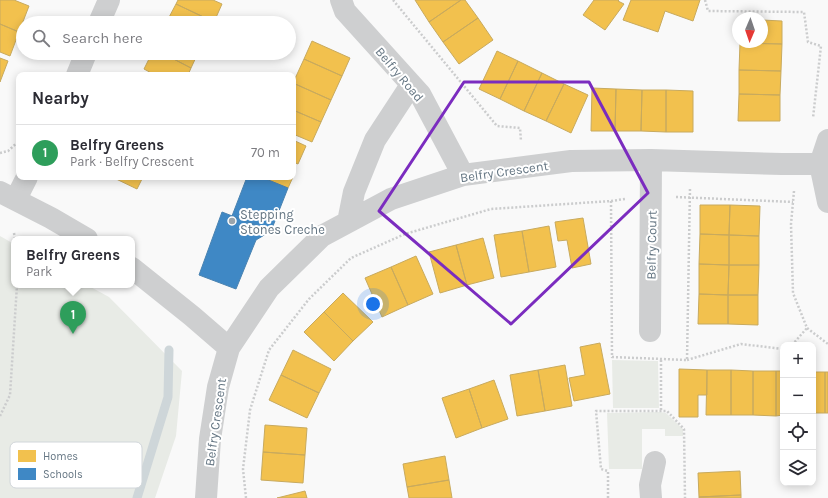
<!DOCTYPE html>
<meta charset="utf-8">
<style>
:root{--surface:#fff;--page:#f2f2f3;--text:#2b2b33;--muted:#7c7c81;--line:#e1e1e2;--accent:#1a73e8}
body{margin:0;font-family:Karla,sans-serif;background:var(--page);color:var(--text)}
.controls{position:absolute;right:12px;bottom:12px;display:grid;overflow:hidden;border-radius:8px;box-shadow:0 2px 10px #0003}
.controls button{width:36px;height:36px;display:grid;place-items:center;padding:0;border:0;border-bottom:1px solid var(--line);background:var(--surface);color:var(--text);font:20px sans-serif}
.compass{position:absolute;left:732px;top:12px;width:36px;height:36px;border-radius:50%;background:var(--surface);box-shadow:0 2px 10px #0003;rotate:182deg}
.you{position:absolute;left:373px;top:304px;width:14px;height:14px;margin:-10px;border:3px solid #fff;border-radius:50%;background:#1a73e8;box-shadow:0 0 0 6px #1a73e833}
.badge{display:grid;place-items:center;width:26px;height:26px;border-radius:50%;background:var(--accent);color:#fff;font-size:13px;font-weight:700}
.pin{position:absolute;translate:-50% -33px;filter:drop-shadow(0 1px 2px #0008)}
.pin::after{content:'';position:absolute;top:21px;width:14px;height:12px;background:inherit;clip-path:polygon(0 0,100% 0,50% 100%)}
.popup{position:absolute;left:11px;top:236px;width:124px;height:52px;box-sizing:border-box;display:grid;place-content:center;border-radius:8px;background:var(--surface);filter:drop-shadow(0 1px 3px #0005);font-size:13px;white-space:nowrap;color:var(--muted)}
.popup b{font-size:15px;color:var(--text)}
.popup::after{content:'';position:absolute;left:50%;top:100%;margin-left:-8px;border:8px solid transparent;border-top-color:var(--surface)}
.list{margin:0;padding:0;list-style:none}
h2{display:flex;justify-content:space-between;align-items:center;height:52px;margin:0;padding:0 16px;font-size:17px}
h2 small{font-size:13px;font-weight:400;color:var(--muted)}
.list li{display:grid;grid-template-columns:26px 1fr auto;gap:12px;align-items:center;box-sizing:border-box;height:56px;padding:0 16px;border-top:1px solid var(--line)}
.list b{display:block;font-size:15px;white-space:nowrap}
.list p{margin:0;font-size:13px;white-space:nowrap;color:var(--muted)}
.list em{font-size:13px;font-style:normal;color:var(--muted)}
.icon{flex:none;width:22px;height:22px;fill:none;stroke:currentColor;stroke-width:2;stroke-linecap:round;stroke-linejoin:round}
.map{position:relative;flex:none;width:828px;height:498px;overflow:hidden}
.search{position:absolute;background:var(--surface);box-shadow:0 2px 10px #0003;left:16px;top:16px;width:280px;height:44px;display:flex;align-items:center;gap:10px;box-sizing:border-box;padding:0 14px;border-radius:22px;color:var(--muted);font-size:15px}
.panel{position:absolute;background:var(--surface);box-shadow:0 2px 10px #0003;left:16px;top:72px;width:280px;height:108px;border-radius:8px}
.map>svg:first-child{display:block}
.green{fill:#e8ebe6}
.homes{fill:#f2c14e;stroke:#c8aa5e}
.schools{fill:#3f88c5;stroke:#4a83b1}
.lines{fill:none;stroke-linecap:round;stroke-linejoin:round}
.stream{stroke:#ced6d9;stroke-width:9}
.path{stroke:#cbcccd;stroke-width:2.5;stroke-dasharray:2 2;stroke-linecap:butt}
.minor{stroke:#cecfd0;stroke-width:22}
.marked{fill:none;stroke:#7b2cbf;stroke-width:3;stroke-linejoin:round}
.poi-dot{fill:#99a4ac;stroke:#fff;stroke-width:1.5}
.labels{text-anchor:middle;stroke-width:4;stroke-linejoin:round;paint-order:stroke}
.street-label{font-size:13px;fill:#657683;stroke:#fff}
.poi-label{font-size:13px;fill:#657683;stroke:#fff;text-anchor:start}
.key{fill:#fff;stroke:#d1d6da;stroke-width:1}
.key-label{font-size:11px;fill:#657683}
</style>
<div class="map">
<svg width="828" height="498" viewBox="0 0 828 498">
<rect width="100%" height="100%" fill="#f9f9f9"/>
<path class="green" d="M 0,236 L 14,244 L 14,285 L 87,285 L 109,297 L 182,371 L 176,436 L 155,498 L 0,498 Z
M 612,360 L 658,361 L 659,408 L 613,408 Z
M 660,412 L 666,413 L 683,429 L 683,436 L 665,436 L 665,429 L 642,429 L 642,469 L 609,469 L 607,413 Z"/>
<path class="homes" d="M 0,0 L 14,0 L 29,6 L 19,32 L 0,24 Z
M 178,0 L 213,0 L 222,4 L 214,22 L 176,4 Z
M 415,0 L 461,0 L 429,22 Z
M 461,0 L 465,0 L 478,18 L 443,42 L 429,22 Z
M 594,0 L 619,0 L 618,1 L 624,4 L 605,30 L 583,15 Z
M 631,0 L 700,0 L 693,21 L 665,11 L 658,32 L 623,20 Z
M 176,4 L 214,22 L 213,23 L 166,23 Z
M 478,18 L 493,40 L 459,64 L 443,42 Z
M 762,20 L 782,21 L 782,44 L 740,43 L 740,42 L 762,42 Z
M 0,24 L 19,32 L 10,56 L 0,52 Z
M 312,41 L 350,58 L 342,76 L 304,59 Z
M 740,43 L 782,44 L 781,71 L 739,70 Z
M 497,51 L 518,61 L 500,99 L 479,89 Z
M 152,53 L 162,53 L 191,68 L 188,75 L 155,75 L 144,69 Z
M 162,53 L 198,53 L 191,68 Z
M 0,58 L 8,61 L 0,82 Z
M 304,59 L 342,76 L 331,100 L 293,83 Z
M 518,61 L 542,73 L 524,111 L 500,99 Z
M 739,70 L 781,71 L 780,95 L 739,94 Z
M 542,73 L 564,84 L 546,121 L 524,111 Z
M 293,83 L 331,100 L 321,122 L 293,110 Z
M 564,84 L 588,95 L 571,133 L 546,121 Z
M 592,88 L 616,89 L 615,131 L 591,131 Z
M 616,89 L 642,90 L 641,131 L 615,131 Z
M 642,90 L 666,90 L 666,132 L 641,131 Z
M 666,90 L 693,91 L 693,132 L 666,132 Z
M 739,94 L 780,95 L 780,121 L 738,121 Z
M 293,110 L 321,122 L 312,142 L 293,134 Z
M 293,140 L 306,146 L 298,164 L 293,162 Z
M 112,177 L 143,177 L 137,189 Z
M 261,177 L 293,177 L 288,188 Z
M 700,205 L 730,205 L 729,235 L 700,234 Z
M 730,205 L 760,206 L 759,236 L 729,235 Z
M 583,218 L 591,264 L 572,268 L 567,240 L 558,241 L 555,222 Z
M 549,226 L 556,267 L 529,272 L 522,231 Z
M 522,231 L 529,272 L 501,277 L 494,235 Z
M 700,234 L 729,235 L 729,265 L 699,264 Z
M 729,235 L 759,236 L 759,265 L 729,265 Z
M 483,238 L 494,278 L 467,285 L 456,245 Z
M 456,245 L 467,285 L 440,293 L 429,252 Z
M 416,256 L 433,294 L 408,305 L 391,267 Z
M 699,264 L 729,265 L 728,295 L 699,294 Z
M 729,265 L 759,265 L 758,295 L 728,295 Z
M 391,267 L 408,305 L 382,317 L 365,278 Z
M 343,293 L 373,322 L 353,341 L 324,312 Z
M 699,294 L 728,295 L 728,324 L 698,324 Z
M 728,295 L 758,295 L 758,325 L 728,324 Z
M 324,312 L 353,341 L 334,361 L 304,332 Z
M 600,343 L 610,394 L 574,401 L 569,378 L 585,375 L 580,347 Z
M 293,350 L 331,369 L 319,393 L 281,375 Z
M 565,365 L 572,406 L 545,411 L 538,370 Z
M 679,369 L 707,370 L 707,395 L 698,395 L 698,417 L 679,417 Z
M 538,370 L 545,411 L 517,416 L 510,375 Z
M 707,370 L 731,370 L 731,415 L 706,415 Z
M 731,370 L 753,371 L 753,415 L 731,415 Z
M 753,371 L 776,371 L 776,416 L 753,415 Z
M 776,371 L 783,371 L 783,415 L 776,416 Z
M 813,372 L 825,372 L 825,413 L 813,413 Z
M 825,372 L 828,372 L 828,413 L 825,413 Z
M 281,375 L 319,393 L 307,418 L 269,400 Z
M 494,380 L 508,419 L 482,428 L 469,389 Z
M 469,389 L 482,428 L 456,438 L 442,398 Z
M 265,425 L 307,428 L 305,455 L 263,452 Z
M 263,452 L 305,455 L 303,483 L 261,480 Z
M 445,456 L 449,480 L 407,487 L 403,464 Z
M 740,471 L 741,495 L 699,497 L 698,473 Z
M 449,480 L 452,498 L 409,498 L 407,487 Z
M 305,491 L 307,498 L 277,498 Z
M 741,495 L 741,498 L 699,498 L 699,497 Z"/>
<path class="schools" d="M 247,177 L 261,177 L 288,188 L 271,231 L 232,216 Z
M 222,212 L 271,231 L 256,240 L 236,289 L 199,275 Z"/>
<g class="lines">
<path class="stream" d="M 137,498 L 168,397 L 169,350"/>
<path class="path" d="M 393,0 L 497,126 L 520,128 L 521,141
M 705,0 L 708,11 L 804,12 L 808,42 L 821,46 L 813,118
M 0,153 L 8,151 L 19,141
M 794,191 L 791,224 L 793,293 L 807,328 L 828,344
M 676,197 L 793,202
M 611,201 L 612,357 L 687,360 L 690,188
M 14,233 L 15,239
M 792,345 L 807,328
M 687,360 L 741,344 L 783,349
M 661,410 L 661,360
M 0,416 L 10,395 L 17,285
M 246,498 L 243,469 L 250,410 L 269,350 L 309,299 L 351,258 L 405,234 L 491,209 L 611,201 L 625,199
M 608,498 L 608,471 L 601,469 L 596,411 L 667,411 L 684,429 L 685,498"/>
<path class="minor" d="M 341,0 L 345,11 L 420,94 L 463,175
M 99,23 L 109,0
M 77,75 L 86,53
M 828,140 L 820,164 L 828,202
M 0,192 L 51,218 L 87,239
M 16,199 L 27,177
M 348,222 L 354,192 L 375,140 L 411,85
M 132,268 L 192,316 L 229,348
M 650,331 L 651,160
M 206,498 L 210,439 L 218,387 L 229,348 L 269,288 L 322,236 L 391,199 L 463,175 L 571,161 L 651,160 L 782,164 L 820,164
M 651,498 L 650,485 L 655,462"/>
</g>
<path class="marked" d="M 464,82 L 589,82 L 648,193 L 511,324 L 379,211 Z"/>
<circle class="poi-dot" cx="232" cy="221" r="4"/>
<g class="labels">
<g class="street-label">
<text transform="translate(400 74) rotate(50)" y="5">Belfry Road</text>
<text transform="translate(504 171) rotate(-8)" y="5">Belfry Crescent</text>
<text transform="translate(651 245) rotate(-89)" y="5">Belfry Court</text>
<text transform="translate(215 422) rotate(-82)" y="5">Belfry Crescent</text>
</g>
<g class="poi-label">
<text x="240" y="219">Stepping<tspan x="240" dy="15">Stones Creche</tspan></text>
</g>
</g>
<rect x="10" y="442" width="132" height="46" rx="6" class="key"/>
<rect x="18" y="450" width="18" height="12" fill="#f2c14e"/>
<rect x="18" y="468" width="18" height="12" fill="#3f88c5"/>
<g class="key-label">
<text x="43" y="460">Homes</text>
<text x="43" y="478">Schools</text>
</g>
</svg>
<div class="controls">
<button>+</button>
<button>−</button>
<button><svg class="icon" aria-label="locate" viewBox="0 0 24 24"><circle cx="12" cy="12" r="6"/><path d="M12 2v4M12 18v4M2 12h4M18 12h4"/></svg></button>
<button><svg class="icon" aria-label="layers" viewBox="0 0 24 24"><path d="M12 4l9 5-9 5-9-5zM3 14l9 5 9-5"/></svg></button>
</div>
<svg class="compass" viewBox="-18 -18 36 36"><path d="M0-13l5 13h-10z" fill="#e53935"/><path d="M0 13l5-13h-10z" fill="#7c7c81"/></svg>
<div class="you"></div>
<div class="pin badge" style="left:73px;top:334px;background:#2e9e5b">1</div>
<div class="popup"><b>Belfry Greens</b>Park</div>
<div class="search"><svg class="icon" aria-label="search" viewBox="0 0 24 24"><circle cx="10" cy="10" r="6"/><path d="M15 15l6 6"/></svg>Search here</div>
<section class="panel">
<h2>Nearby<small></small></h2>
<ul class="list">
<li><span class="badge" style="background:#2e9e5b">1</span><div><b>Belfry Greens</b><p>Park · Belfry Crescent</p></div><em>70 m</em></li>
</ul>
</section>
</div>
